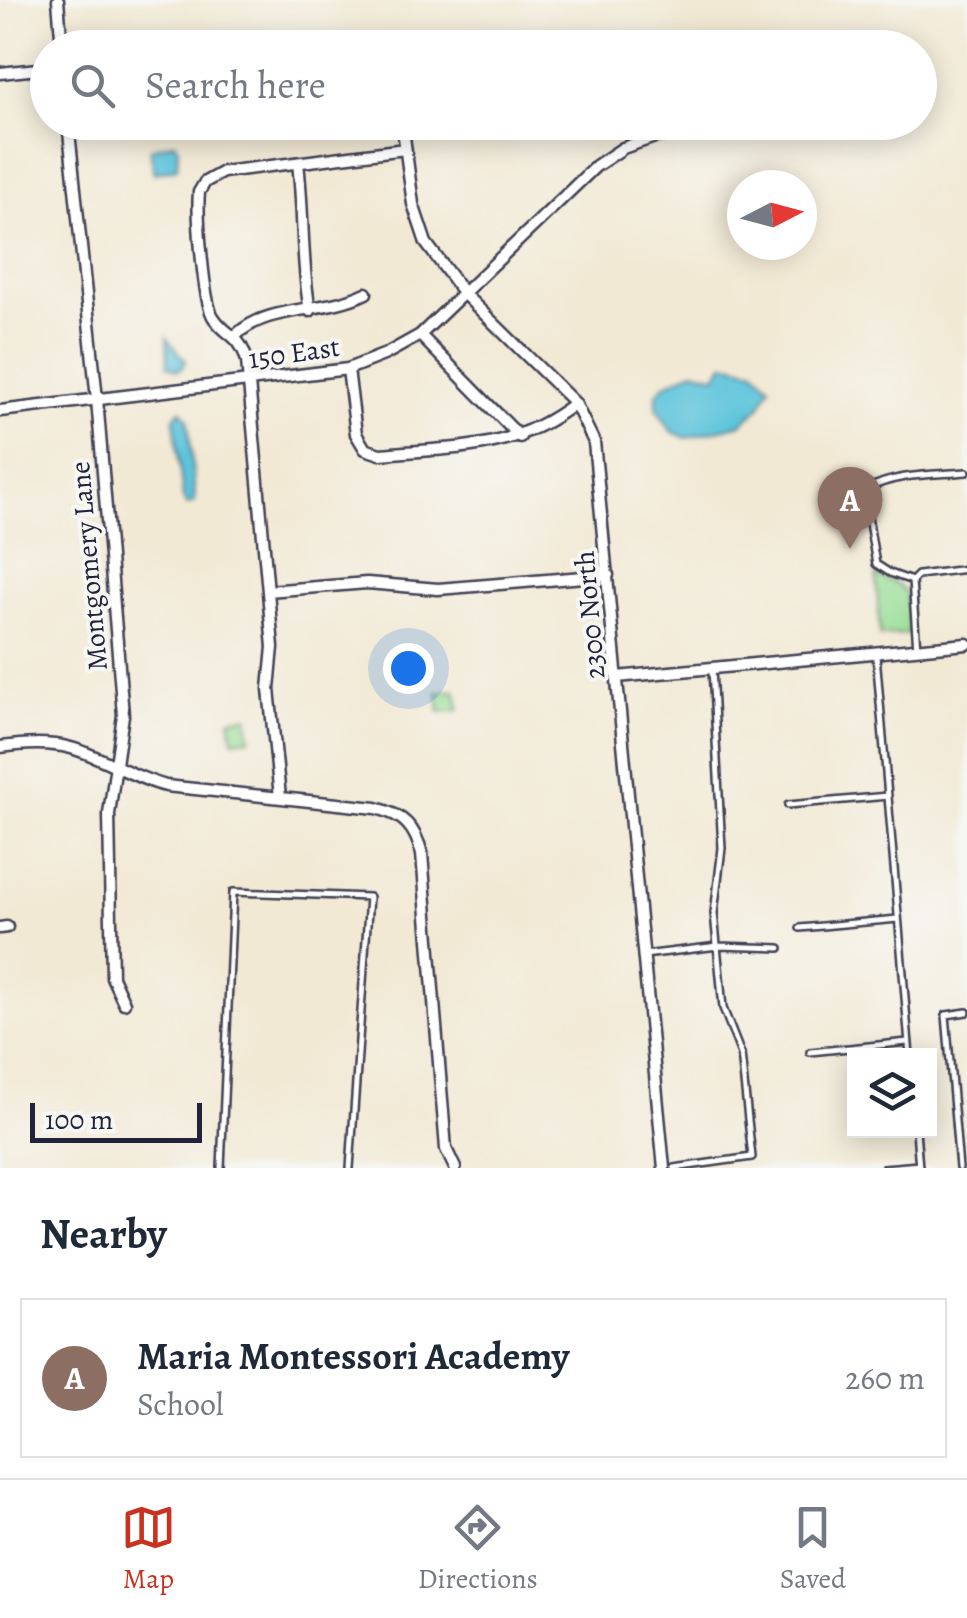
<!DOCTYPE html>
<style>
:root{--surface:#fff;--page:#f2f2f3;--text:#1f2937;--muted:#747a83;--line:#e0e1e3;--accent:#c8321e}
body{margin:0;font-family:Alegreya,serif;background:var(--page);color:var(--text)}
.controls{position:absolute;right:30px;bottom:30px;display:grid;overflow:hidden;border-radius:0px;box-shadow:0 5px 25px #0003}
.controls button{width:90px;height:90px;display:grid;place-items:center;padding:0;border:0;border-bottom:2px solid var(--line);background:var(--surface);color:var(--text);font:50px sans-serif}
.compass{position:absolute;left:727px;top:170px;width:90px;height:90px;border-radius:50%;background:var(--surface);box-shadow:0 5px 25px #0003;rotate:84deg}
.scale{position:absolute;left:30px;bottom:25px;width:172px;box-sizing:border-box;padding-left:10px;border:5px solid #22223b;border-top:0;font-size:28px;line-height:35px;white-space:nowrap;color:#22223b;-webkit-text-stroke:8px #f6f6f2;paint-order:stroke}
.you{position:absolute;left:408px;top:668px;width:35px;height:35px;margin:-25px;border:8px solid #fff;border-radius:50%;background:#1a73e8;box-shadow:0 0 0 15px #1a73e833}
.badge{display:grid;place-items:center;width:65px;height:65px;border-radius:50%;background:var(--accent);color:#fff;font-size:32px;font-weight:700}
.pin{position:absolute;translate:-50% -82px;filter:drop-shadow(0 2px 5px #0008)}
.pin::after{content:'';position:absolute;top:52px;width:35px;height:30px;background:inherit;clip-path:polygon(0 0,100% 0,50% 100%)}
.list{margin:0;padding:0;list-style:none}
h2{display:flex;justify-content:space-between;align-items:center;height:130px;margin:0;padding:0 40px;font-size:42px}
h2 small{font-size:32px;font-weight:400;color:var(--muted)}
.list li{display:grid;grid-template-columns:65px 1fr auto;gap:30px;align-items:center;box-sizing:border-box;height:160px;margin:0 20px 20px;padding:0 20px;border:2px solid var(--line);border-radius:0px}
.list b{display:block;font-size:38px;white-space:nowrap}
.list p{margin:0;font-size:32px;white-space:nowrap;color:var(--muted)}
.list em{font-size:32px;font-style:normal;color:var(--muted)}
.icon{flex:none;width:55px;height:55px;fill:none;stroke:currentColor;stroke-width:2;stroke-linecap:round;stroke-linejoin:round}
.map{position:relative;flex:none;width:967px;height:1168px;overflow:hidden}
.search{position:absolute;background:var(--surface);box-shadow:0 5px 25px #0003;left:30px;right:30px;top:30px;height:110px;display:flex;align-items:center;gap:25px;box-sizing:border-box;padding:0 35px;border-radius:55px;color:var(--muted);font-size:38px}
.sheet{height:310px;background:var(--surface)}
nav{display:flex;justify-content:space-around;align-items:center;box-sizing:border-box;height:140px;border-top:2px solid var(--line);background:var(--surface);font-size:28px;color:var(--muted)}
nav a{display:grid;justify-items:center;gap:5px}
nav .on{color:var(--accent)}
.map>svg:first-child{display:block}
.green{fill:#99de96;stroke:#5e8068;stroke-width:2.5}
.water{fill:#5fc5dc;stroke:#40748c;stroke-width:2.5}
.lines{fill:none;stroke-linecap:round;stroke-linejoin:round}
.service-casing{stroke:#414052;stroke-width:10}
.minor-casing{stroke:#414052;stroke-width:15}
.service{stroke:#fff;stroke-width:5}
.minor{stroke:#fff;stroke-width:10}
.labels{text-anchor:middle;stroke-width:8;stroke-linejoin:round;paint-order:stroke}
.street-label{font-size:28px;fill:#22223b;stroke:#f6f6f2}
</style>
<div class="map">
<svg width="967" height="1168" viewBox="0 0 967 1168">
<rect width="100%" height="100%" fill="#f6f6f2"/>
<filter id="ink" filterUnits="userSpaceOnUse"><feTurbulence type="fractalNoise" baseFrequency=".01" numOctaves="2"/><feDisplacementMap in="SourceGraphic" scale="20" xChannelSelector="R" yChannelSelector="G"/><feConvolveMatrix kernelMatrix="1 2 1 2 8 2 1 2 1" color-interpolation-filters="sRGB"/></filter>
<filter id="wash" filterUnits="userSpaceOnUse"><feTurbulence type="fractalNoise" baseFrequency=".0048" numOctaves="4" result="noise"/><feDisplacementMap in="SourceGraphic" scale="40" xChannelSelector="R" yChannelSelector="G"/><feGaussianBlur stdDeviation="2.25" result="paint"/><feColorMatrix in="noise" values="0 0 0 0 0 0 0 0 0 0 0 0 0 0 0 0 0 1.4 0 .05"/><feComposite in="paint" operator="in"/></filter>
<g filter="url(#wash)">
<rect width="100%" height="100%" fill="#f2e9d4"/>
<path class="green" d="M 876,575 L 897,584 L 906,593 L 909,634 L 880,636 Z
M 455,690 L 460,710 L 440,712 L 438,692 Z
M 248,716 L 250,738 L 233,740 L 230,719 Z"/>
<path class="water" d="M 175,142 L 178,148 L 177,168 L 154,173 L 150,149 Z
M 167,338 L 186,361 L 183,367 L 178,370 L 168,366 Z
M 725,363 L 755,370 L 770,386 L 760,407 L 741,424 L 686,438 L 671,431 L 657,409 L 657,394 L 665,385 L 694,370 L 716,376 Z
M 181,410 L 188,419 L 195,497 L 195,502 L 187,505 L 183,498 L 174,417 Z"/>
</g>
<g filter="url(#ink)">
<g class="lines">
<defs>
<path id="service" d="M 912,581 L 890,573 L 876,564 L 866,505 L 868,489 C 895,473 936,475 967,472
M 917,649 L 912,581 L 918,575 L 967,569
M 876,655 L 910,1056
M 788,805 L 888,796
M 800,928 L 898,919
M 644,955 L 718,946 L 780,948
M 810,1052 L 908,1042
M 916,1130 L 919,1168
M 221,1168 L 233,892 L 369,897 L 350,1168
M 674,1168 L 752,1157 L 741,1054 L 723,1008 L 714,913 L 722,848 L 712,669
M 884,1168 L 919,1165
M 959,1168 L 946,1015 L 967,1012"/>
<path id="minor" d="M 58,0 L 62,48
M 0,73 L 48,68
M 68,122 L 97,399 L 123,715 L 109,814 L 112,977 L 124,1003
M 402,122 L 413,204 L 426,243 L 465,295 L 575,403 L 594,442 L 664,1168
M 298,163 C 304,213 301,262 310,311
M 236,335 C 269,304 323,314 366,293
M 420,335 L 520,437
M 348,369 L 356,434 L 365,449 L 380,454 C 455,447 513,452 575,403
M 0,411 L 348,369 L 386,354 L 420,335 L 596,166 L 623,148 L 655,137 L 693,131
M 268,591 L 367,583 L 438,589 L 608,575
M 617,677 L 967,644
M 0,747 C 24,744 47,742 71,748 C 104,757 133,778 166,786 L 376,808 C 404,815 415,827 422,854 L 446,1149 L 455,1168
M 280,797 L 269,689 L 273,647 L 247,361 C 240,334 227,337 214,318 C 203,304 197,213 199,192 L 205,182 L 223,172 L 405,149
M 0,928 L 7,927"/>
</defs>
<use href="#service" class="service-casing"/>
<use href="#minor" class="minor-casing"/>
<use href="#service" class="service"/>
<use href="#minor" class="minor"/>
</g>
</g>
<g class="labels">
<g class="street-label">
<text transform="translate(294 352) rotate(-8)" y="10">150 East</text>
<text transform="translate(88 566) rotate(-95)" y="10">Montgomery Lane</text>
<text transform="translate(589 615) rotate(-95)" y="10">2300 North</text>
</g>
</g>
</svg>
<div class="controls">
<button><svg class="icon" aria-label="layers" viewBox="0 0 24 24"><path d="M12 4l9 5-9 5-9-5zM3 14l9 5 9-5"/></svg></button>
</div>
<svg class="compass" viewBox="-18 -18 36 36"><path d="M0-13l5 13h-10z" fill="#e53935"/><path d="M0 13l5-13h-10z" fill="#747a83"/></svg>
<div class="scale">100 m</div>
<div class="you"></div>
<div class="pin badge" style="left:850px;top:549px;background:#8d6e63">A</div>
<div class="search"><svg class="icon" aria-label="search" viewBox="0 0 24 24"><circle cx="10" cy="10" r="6"/><path d="M15 15l6 6"/></svg>Search here</div>
</div>
<section class="sheet">
<h2>Nearby<small></small></h2>
<ul class="list">
<li><span class="badge" style="background:#8d6e63">A</span><div><b>Maria Montessori Academy</b><p>School</p></div><em>260 m</em></li>
</ul>
</section>
<nav>
<a class="on"><svg class="icon" aria-label="map" viewBox="0 0 24 24"><path d="M3 6l6-2 6 2 6-2v14l-6 2-6-2-6 2zM9 4v14M15 6v14"/></svg>Map</a>
<a><svg class="icon" aria-label="directions" viewBox="0 0 24 24"><path d="M12 3l9 9-9 9-9-9zM9 14v-3h6M13 9l2 2-2 2"/></svg>Directions</a>
<a><svg class="icon" aria-label="saved" viewBox="0 0 24 24"><path d="M7 4h10v16l-5-4-5 4z"/></svg>Saved</a>
</nav>
